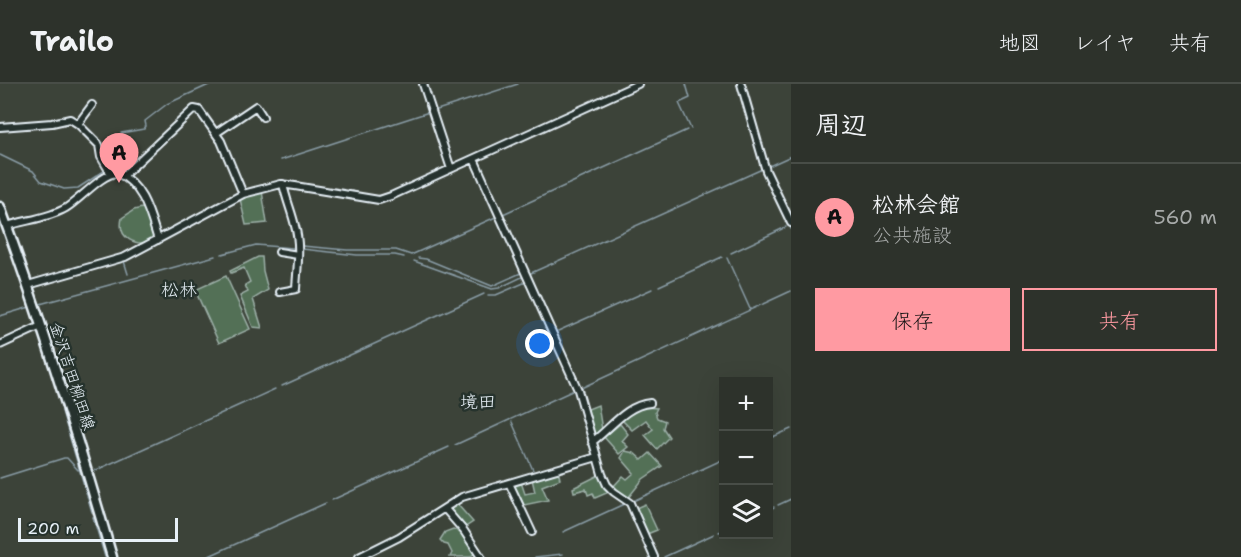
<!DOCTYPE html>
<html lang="ja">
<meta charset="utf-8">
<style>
:root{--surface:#2d322b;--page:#353a33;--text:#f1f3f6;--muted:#a7aaa9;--line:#484d47;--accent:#ff9aa2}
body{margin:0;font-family:"Shantell Sans","Klee One",sans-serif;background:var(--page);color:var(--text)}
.controls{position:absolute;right:18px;bottom:18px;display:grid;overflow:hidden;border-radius:0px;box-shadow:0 6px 24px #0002}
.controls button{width:54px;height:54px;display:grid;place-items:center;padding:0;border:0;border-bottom:2px solid var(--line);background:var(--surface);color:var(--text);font:30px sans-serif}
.scale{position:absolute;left:18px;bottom:15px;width:160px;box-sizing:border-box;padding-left:6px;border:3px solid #e8f1f8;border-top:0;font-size:16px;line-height:21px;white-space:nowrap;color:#e8f1f8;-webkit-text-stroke:4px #26332d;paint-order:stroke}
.you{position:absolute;left:540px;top:260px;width:21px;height:21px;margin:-15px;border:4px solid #fff;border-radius:50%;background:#1a73e8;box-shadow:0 0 0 9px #1a73e833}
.badge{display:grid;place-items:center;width:39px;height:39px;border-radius:50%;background:var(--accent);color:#111;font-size:20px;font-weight:700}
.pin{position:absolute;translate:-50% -50px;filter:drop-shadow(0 2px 3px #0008)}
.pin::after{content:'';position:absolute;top:32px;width:21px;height:18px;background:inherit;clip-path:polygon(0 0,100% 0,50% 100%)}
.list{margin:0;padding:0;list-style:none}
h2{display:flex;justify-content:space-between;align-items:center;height:78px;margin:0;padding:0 24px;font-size:26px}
h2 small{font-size:20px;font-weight:400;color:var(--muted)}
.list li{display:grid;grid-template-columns:39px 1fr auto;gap:18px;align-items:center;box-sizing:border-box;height:108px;padding:0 24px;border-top:2px solid var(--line)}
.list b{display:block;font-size:22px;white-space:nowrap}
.list p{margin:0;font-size:20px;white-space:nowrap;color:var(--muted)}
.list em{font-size:20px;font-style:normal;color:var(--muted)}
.actions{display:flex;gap:12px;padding:18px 24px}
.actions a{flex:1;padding:14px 0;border:2px solid var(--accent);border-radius:0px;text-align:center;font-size:21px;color:var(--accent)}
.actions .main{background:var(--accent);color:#111}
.icon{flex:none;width:33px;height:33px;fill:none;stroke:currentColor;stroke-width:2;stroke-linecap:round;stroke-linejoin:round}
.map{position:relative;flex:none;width:791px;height:473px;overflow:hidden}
header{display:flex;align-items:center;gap:36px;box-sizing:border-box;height:84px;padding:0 30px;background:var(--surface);border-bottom:2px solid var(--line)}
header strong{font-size:28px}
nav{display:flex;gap:33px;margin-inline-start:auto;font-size:21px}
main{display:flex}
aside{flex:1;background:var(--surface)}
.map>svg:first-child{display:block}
.green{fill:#526f57;stroke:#9db0a8;stroke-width:1.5}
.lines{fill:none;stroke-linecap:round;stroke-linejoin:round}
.stream{stroke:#899ca6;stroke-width:1.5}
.minor-casing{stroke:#e8f1f8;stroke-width:10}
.secondary-casing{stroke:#e8f1f8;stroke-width:13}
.minor{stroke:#26332d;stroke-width:6}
.secondary{stroke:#26332d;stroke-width:8}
.labels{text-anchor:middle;stroke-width:5;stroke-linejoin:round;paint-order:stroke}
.street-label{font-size:16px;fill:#e8f1f8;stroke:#26332d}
.neighbourhood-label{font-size:18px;fill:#e8f1f8;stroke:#26332d}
</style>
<header>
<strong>Trailo</strong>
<nav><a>地図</a><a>レイヤ</a><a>共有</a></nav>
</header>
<main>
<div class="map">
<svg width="791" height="473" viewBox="0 0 791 473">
<rect width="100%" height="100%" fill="#3c4339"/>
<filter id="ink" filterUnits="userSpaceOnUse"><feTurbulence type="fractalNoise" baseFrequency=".0167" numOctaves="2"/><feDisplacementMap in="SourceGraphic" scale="12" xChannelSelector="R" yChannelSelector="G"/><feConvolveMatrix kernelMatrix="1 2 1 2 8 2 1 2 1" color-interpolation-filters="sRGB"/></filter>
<g filter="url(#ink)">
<path class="green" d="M 262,107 L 267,139 L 246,141 L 240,115 Z
M 142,124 L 152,127 L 159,147 L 154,157 C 136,163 117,155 122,134 L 134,126 Z
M 258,173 L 262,173 L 263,187 L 268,206 L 253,215 L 262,244 L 253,243 L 240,212 L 248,208 L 245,201 L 250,198 L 244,184 L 231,189 L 230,187 Z
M 226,192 L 250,245 L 219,259 L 195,206 Z
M 598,321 L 602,346 L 593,353 L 588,325 Z
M 645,323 L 657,324 L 655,328 L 657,334 L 665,337 L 663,344 L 669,353 L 657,365 L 645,351 L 653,345 L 646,336 L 632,346 L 622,336 L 635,326 Z
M 620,340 L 628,350 L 622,357 L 628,363 L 619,370 L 604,353 Z
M 625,367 L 634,369 L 642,376 L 650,369 L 662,382 L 643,395 L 628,414 L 613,403 L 623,392 L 627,395 L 634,389 L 621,374 Z
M 558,386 L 560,395 L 542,402 L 548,416 L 524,421 L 514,401 L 521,398 L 525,410 L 535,408 L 532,395 Z
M 599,391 L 604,402 L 609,408 L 595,414 L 593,409 L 588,411 L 586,405 L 574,408 L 573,404 Z
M 457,420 L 473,438 L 464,444 L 448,426 Z
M 645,420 L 657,446 L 647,450 L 636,424 Z
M 453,445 L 462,449 L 475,469 L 470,473 L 450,473 L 452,469 L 448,461 L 444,460 L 440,456 L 445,448 Z"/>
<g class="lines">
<path class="stream" d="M 686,0 L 690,14 L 679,19 L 691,45
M 737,0 L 743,19
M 745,24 L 759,73
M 437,26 L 518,0
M 0,71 L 33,87 L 41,97 L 64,105 L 78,104 L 104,87
M 281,76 L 429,28
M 110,82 L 121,49 L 144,45 L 146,42 L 145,37 L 167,20 L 211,0
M 769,82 L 791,72
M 503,130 L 687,46
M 790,142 L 791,145
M 302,162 L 347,166 L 396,166 L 411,171 L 498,132
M 302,165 L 357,171 L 395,171 L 404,173
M 731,169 L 786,143
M 222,170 L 256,161 L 293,164
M 418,174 L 426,175 L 492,202 L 523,188
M 727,174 L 750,225
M 414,177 L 492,205 L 499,204 L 522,193
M 94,185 L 124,177 L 128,190
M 531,189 L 760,86
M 659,202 L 722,173
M 488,211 L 496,211 L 526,198
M 40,220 L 215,172
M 0,232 L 30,223
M 558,247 L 652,205
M 282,302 L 484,210
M 581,304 L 791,207
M 62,327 L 92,428
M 75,332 L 110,447
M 512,338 L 533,386
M 768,355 L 791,345
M 455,361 L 572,307
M 92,388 L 275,305
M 530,390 L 551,383
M 0,394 L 64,374 L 67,374 L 78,386
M 332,416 L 449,363
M 633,417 L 724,375
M 778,421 L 791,415
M 768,426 L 774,423
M 93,433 L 105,473
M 563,448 L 624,420
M 719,448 L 724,446
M 112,456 L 117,473
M 359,469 L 369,465
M 207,473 L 326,419
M 535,473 L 563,470
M 664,473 L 714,450"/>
<defs>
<path id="minor" d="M 423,0 L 451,85
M 741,0 L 766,87 L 791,139
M 78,40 L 92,21
M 0,43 L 52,39 L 70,35 L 78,40 L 99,61 L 101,73 L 111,90
M 216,49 L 256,22 L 263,33
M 474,75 L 578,306 L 602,390 L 607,401 L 614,408 L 630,419 L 654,473
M 123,92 L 194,25 L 199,26 L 221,57 L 243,110
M 7,142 C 26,136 49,134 66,124 C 81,115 101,90 117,89 C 144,101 150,131 158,156
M 279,168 L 298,171
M 28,201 L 125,173 L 243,110 L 266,104 L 281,100 L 295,102 L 379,116 L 391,112 L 638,0
M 280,208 L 296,205 C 297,185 301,162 295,142 C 292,128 286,115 283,100
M 0,261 L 41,242
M 592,358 C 610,345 626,321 650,319
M 509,399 L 532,448
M 445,425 L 464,447 L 481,473
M 359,473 L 399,453 L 462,413 L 597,373"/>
<path id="secondary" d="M 0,123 C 42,238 78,355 112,473"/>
</defs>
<use href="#minor" class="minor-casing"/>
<use href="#secondary" class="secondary-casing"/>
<use href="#minor" class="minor"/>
<use href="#secondary" class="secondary"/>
</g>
</g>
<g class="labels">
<g class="street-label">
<text transform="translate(73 292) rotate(72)" y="6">金沢吉田柳田線</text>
</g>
<g class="neighbourhood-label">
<text x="179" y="212">松林</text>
<text x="478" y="324">境田</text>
</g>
</g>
</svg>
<div class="controls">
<button>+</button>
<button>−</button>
<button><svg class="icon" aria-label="layers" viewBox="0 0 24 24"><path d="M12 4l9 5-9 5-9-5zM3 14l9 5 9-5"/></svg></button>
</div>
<div class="scale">200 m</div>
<div class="you"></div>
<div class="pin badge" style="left:119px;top:99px">A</div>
</div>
<aside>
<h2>周辺<small></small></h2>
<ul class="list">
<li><span class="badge">A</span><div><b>松林会館</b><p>公共施設</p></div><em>560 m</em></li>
</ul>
<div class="actions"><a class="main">保存</a><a>共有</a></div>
</aside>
</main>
